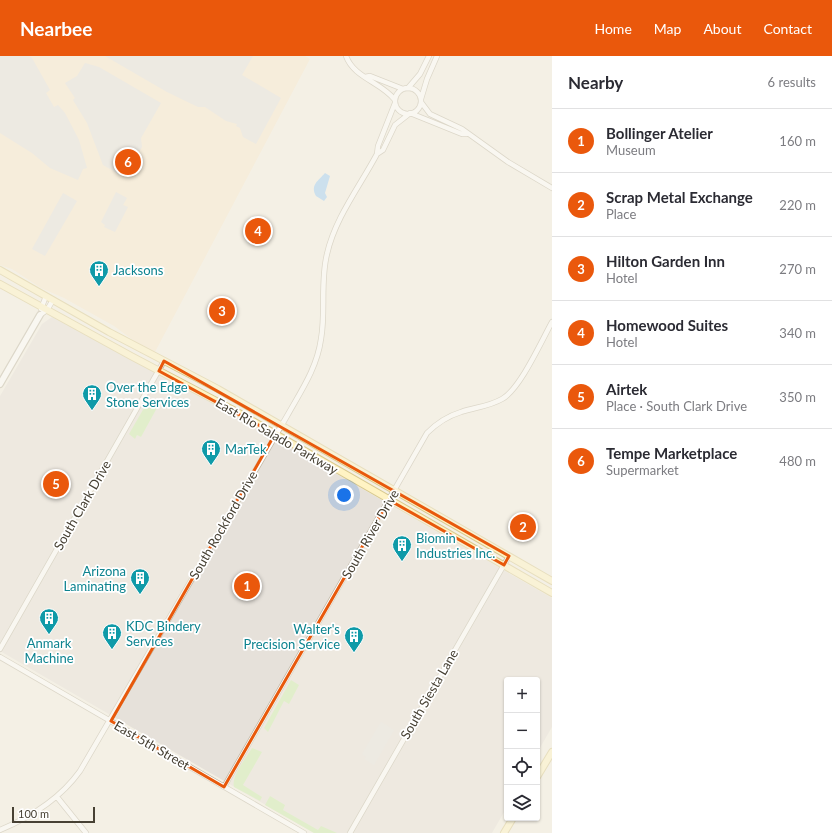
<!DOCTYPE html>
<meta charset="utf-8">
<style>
:root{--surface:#fff;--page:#f7f7f7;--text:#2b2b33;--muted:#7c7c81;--line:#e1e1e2;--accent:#ea580c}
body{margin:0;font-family:Lato,sans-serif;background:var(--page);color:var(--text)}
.controls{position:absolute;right:12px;bottom:12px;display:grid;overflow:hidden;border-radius:4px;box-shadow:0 1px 3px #0004}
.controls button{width:36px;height:36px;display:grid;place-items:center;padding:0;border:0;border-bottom:1px solid var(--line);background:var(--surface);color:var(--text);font:20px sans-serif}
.scale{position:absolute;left:12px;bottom:10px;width:83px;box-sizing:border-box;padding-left:4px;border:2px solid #474134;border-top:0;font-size:11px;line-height:14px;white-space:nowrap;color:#474134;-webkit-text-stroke:3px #fff;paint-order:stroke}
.you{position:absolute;left:344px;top:439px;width:14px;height:14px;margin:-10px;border:3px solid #fff;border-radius:50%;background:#1a73e8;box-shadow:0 0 0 6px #1a73e833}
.badge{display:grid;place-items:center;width:26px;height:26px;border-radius:50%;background:var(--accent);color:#fff;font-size:13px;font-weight:700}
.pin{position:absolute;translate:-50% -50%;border:2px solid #fff;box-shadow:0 1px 4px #0006}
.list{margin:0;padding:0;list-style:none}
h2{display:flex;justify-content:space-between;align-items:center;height:52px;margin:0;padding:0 16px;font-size:17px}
h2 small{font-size:13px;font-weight:400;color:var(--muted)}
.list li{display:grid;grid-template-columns:26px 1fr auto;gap:12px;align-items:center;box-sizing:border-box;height:64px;padding:0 16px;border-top:1px solid var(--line)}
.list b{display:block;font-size:15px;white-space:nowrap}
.list p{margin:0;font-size:13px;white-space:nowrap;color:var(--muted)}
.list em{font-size:13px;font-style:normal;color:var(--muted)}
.icon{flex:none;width:22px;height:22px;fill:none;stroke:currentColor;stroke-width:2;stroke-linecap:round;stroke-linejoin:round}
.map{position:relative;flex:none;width:552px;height:777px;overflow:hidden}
header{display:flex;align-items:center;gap:24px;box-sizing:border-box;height:56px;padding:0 20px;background:var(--accent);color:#fff}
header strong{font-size:19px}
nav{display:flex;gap:22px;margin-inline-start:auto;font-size:14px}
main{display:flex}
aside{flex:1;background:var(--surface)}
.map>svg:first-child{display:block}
.commercial{fill:#f8e8ce}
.industrial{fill:#e6e1da}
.green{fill:#cbecaa}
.parking{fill:#e4e2de}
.water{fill:#9bcdf7}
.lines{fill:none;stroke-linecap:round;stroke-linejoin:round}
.minor-casing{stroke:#c0b9a7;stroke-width:6}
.tertiary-casing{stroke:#c0b9a7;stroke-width:8}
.secondary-casing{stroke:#d8c990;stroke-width:8}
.minor{stroke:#fff;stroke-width:4.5}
.tertiary{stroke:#fff;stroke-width:5.5}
.secondary{stroke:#fff3c4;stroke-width:6}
.marked{fill:none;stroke:#e8590c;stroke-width:3;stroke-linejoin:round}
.labels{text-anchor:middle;stroke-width:3.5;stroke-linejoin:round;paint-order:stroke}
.culture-label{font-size:13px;fill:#0d838f;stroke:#fff;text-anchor:start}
.street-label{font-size:13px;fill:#474134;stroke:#fff}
</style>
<header>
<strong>Nearbee</strong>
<nav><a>Home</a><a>Map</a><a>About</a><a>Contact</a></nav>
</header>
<main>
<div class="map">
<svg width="552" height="777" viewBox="0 0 552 777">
<rect width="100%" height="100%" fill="#f4f0e5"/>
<path class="commercial" d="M 0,0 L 305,0 L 310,3 L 155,296 L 137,287 L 114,270 L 64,242 L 41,232 L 12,213 L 0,209 Z"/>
<path class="industrial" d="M 52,261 L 215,348 L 552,542 L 552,671 L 537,697 L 537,624 L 507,624 L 507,751 L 492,777 L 314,777 L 0,595 L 0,340 L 42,268 Z"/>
<path class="green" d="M 148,345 L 158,350 L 141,381 L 137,379 L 135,383 L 129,378 Z
M 291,624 L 299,629 L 289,648 L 284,645 L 268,676 L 264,672 Z
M 252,692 L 262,696 L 243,729 L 262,741 L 260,745 L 234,731 C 231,720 246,702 252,692 Z
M 270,740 L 285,749 L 283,754 L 318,774 L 321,770 L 337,777 L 314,777 L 265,749 Z"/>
<path class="parking" d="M 0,0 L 29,0 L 32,2 L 50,34 L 46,37 L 54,51 L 58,49 L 65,57 L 79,84 L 87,112 L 83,113 L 78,124 L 50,112 L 32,97 L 0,77 Z
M 105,0 L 253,0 L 242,19 L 281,42 L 256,88 L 243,81 L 240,72 L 236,70 L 237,68 L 226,65 L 205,51 L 198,51 L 167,36 Z
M 85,7 L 99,11 L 161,47 L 141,82 L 142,91 L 124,121 L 103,109 L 87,67 L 73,44 L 75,42 L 65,27 L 77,20 Z
M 116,136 L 127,142 L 123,149 L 128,151 L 115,176 L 104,171 L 105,169 L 101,166 Z
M 63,137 L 77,145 L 45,200 L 32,193 Z
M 381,666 L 394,674 L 374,709 L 365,703 L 366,701 L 362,698 Z"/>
<path class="water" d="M 325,117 L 330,120 L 325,137 L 327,141 L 324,145 L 316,140 C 310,129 318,125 325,117 Z"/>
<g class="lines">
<defs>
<path id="minor" d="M 346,0 C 354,22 381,26 395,44
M 365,21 L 370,20 L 403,33
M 408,32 L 420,18 L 429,0
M395 45a13 13 0 1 1 26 0a13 13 0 1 1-26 0Z
M 421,43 L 427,23 L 437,0
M 421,46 L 430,58 L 462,73 L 508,106 L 552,132
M 410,57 L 462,78 L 467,78
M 377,98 L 378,90 L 395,47
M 41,253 L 46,240
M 40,259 L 47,254 L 53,244
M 0,593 L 164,305
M 0,601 L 304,777
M 224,731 L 427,377 C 437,367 448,360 461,356 C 475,351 488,351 502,343 C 520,333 541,286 552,266
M 57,741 L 86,777
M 0,774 C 31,761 60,743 80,715 L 287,360 C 301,335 317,312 321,283 C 326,255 320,226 327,198 C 335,162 360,130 377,98 L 383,94 L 395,69 L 409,58
M 350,777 L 509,500"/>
<path id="tertiary" d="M 0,328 L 40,259"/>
<path id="secondary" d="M 0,214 L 109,276 L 218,333 L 552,525
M 0,228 L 131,300 L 239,357 L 552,537
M 537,721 L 552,696
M 504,777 L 513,762"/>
</defs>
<use href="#minor" class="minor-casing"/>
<use href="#tertiary" class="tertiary-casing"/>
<use href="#secondary" class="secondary-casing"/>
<use href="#minor" class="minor"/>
<use href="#tertiary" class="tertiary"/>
<use href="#secondary" class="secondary"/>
</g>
<path d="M0 0H552V777H0ZM 164,305 L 509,500 L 504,509 L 389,444 L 224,731 L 111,665 L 275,378 L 159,315 Z" fill="#f4f0e5" fill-opacity=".55" fill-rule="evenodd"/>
<path class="marked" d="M 164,305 L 509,500 L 504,509 L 389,444 L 224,731 L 111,665 L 275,378 L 159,315 Z"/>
<defs>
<symbol id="building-pin" viewBox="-11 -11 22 30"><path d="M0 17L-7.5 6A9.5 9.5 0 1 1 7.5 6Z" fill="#0f9aa8" stroke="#fff"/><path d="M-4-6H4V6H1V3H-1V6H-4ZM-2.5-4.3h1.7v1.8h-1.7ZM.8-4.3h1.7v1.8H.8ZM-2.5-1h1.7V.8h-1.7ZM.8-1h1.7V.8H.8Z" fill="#fff"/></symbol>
</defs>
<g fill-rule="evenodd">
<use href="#building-pin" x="88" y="203" width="22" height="30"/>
<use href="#building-pin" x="81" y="327" width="22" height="30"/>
<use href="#building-pin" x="200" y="382" width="22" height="30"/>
<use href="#building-pin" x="391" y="478" width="22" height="30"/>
<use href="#building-pin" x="129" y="511" width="22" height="30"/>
<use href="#building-pin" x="38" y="551" width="22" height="30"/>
<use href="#building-pin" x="101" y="566" width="22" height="30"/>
<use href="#building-pin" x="343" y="569" width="22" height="30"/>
</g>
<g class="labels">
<g class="culture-label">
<text x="113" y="219">Jacksons</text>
<text x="106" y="336">Over the Edge<tspan x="106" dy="15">Stone Services</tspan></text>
<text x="225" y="398">MarTek</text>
<text x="416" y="487">Biomin<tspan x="416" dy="15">Industries Inc.</tspan></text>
<text x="126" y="520" text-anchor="end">Arizona<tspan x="126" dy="15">Laminating</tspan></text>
<text x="126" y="575">KDC Bindery<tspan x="126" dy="15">Services</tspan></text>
<text x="340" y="578" text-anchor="end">Walter's<tspan x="340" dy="15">Precision Service</tspan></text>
<text x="49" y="592" text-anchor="middle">Anmark<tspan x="49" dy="15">Machine</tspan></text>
</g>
<g class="street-label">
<text transform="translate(277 380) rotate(30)" y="5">East Rio Salado Parkway</text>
<text transform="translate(82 449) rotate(-60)" y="5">South Clark Drive</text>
<text transform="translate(223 469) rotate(-60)" y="5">South Rockford Drive</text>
<text transform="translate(370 478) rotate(-60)" y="5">South River Drive</text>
<text transform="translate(429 638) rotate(-60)" y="5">South Siesta Lane</text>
<text transform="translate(152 689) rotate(30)" y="5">East 5th Street</text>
</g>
</g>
</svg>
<div class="controls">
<button>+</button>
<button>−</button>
<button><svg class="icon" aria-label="locate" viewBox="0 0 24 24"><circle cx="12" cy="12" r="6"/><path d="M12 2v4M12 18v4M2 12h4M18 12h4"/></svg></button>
<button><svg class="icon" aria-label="layers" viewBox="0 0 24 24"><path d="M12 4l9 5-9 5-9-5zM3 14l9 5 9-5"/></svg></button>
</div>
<div class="scale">100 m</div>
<div class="you"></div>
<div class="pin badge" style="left:247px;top:530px">1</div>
<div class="pin badge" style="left:523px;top:471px">2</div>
<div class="pin badge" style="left:222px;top:255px">3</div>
<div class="pin badge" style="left:258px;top:175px">4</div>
<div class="pin badge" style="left:56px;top:428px">5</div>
<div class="pin badge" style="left:128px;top:106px">6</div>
</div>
<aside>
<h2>Nearby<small>6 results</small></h2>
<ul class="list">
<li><span class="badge">1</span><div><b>Bollinger Atelier</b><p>Museum</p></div><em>160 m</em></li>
<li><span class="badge">2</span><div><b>Scrap Metal Exchange</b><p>Place</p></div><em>220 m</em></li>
<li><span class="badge">3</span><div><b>Hilton Garden Inn</b><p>Hotel</p></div><em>270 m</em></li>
<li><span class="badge">4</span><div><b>Homewood Suites</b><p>Hotel</p></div><em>340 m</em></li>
<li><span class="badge">5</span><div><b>Airtek</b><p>Place · South Clark Drive</p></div><em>350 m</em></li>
<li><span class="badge">6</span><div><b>Tempe Marketplace</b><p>Supermarket</p></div><em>480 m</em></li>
</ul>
</aside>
</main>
